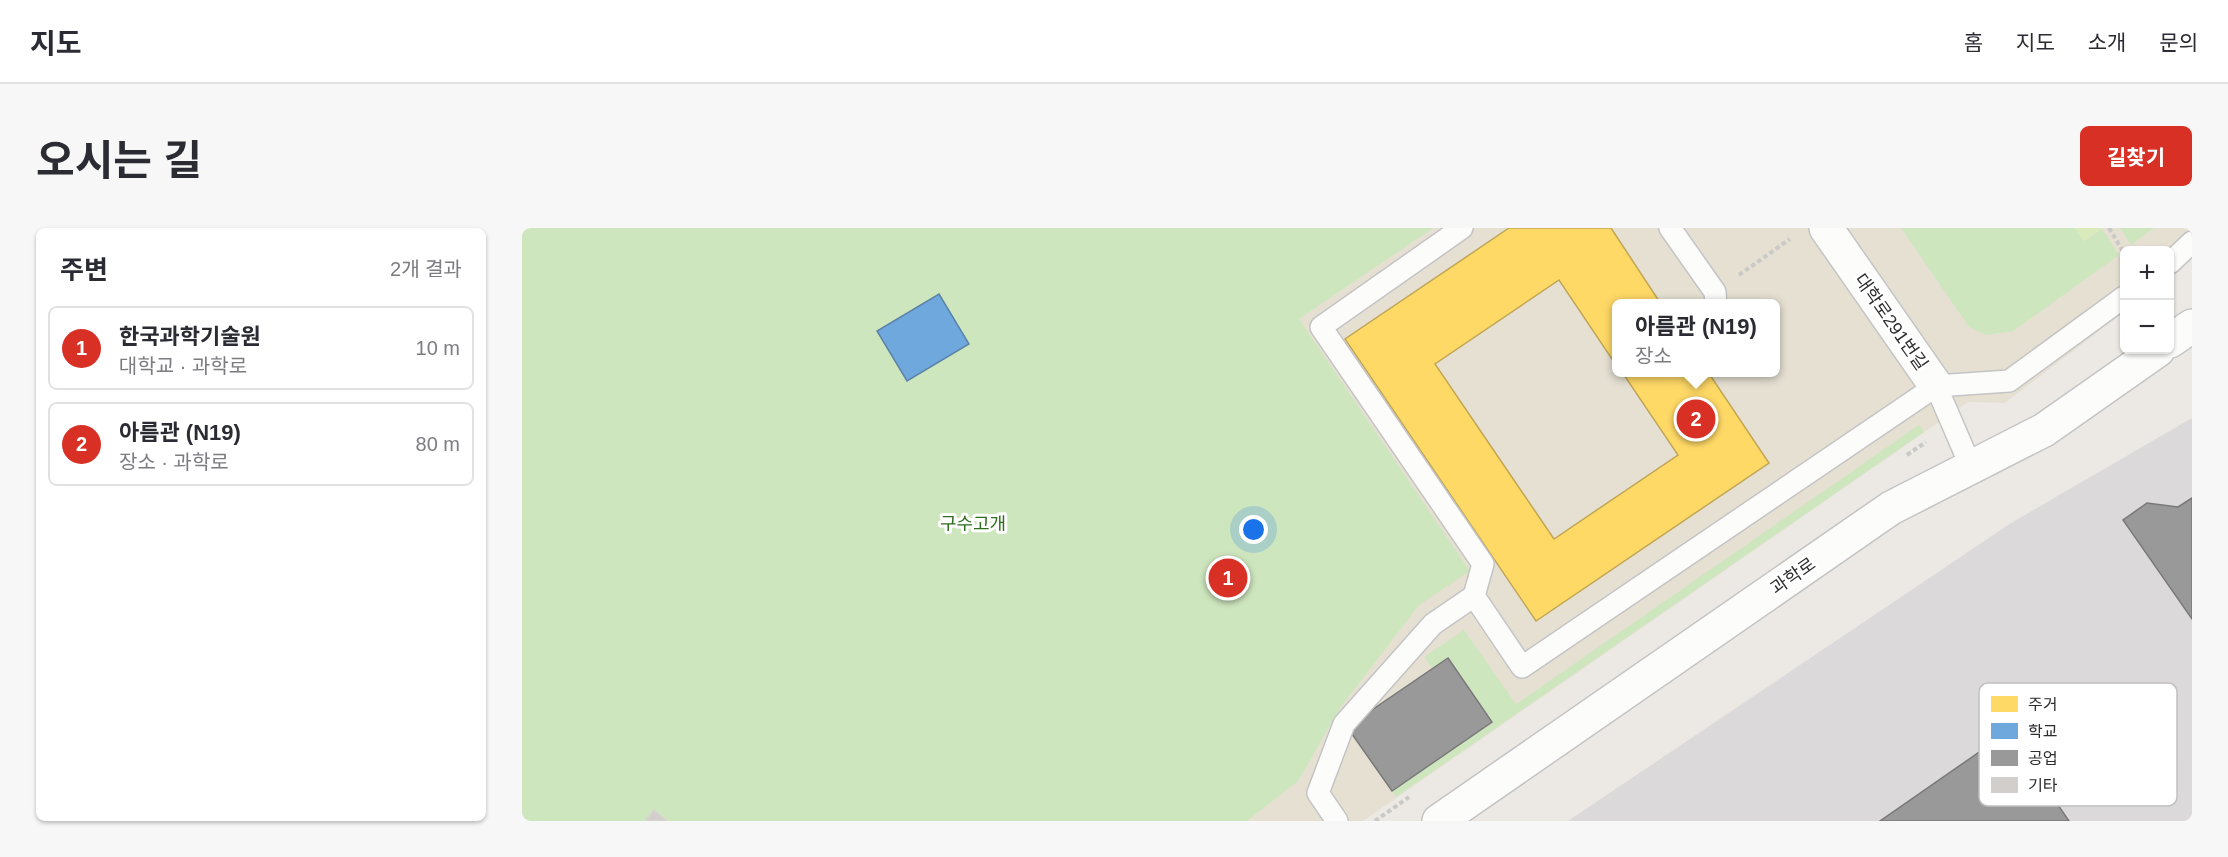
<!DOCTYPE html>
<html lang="ko">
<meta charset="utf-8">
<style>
:root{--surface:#fff;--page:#f7f7f7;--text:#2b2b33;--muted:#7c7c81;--line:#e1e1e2;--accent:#d93025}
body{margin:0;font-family:Helvetica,"Noto Sans KR",sans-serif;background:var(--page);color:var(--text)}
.controls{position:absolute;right:18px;top:18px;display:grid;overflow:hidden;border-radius:9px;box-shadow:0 2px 4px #0004}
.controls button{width:54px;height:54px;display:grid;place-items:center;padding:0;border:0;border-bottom:2px solid var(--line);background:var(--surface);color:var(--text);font:30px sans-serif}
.you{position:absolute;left:732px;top:302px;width:21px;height:21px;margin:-15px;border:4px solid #fff;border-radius:50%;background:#1a73e8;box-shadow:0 0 0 9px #1a73e833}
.badge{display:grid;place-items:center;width:39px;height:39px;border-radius:50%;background:var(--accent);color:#fff;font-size:20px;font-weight:700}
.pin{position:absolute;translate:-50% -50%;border:3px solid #fff;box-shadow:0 2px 6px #0006}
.popup{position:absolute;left:1090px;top:71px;width:168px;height:78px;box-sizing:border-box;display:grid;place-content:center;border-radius:9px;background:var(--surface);filter:drop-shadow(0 2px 4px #0005);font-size:20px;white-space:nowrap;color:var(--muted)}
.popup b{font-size:22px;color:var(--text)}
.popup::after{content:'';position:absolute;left:50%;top:100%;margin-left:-12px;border:12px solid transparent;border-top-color:var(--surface)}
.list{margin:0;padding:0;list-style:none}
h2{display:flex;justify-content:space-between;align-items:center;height:78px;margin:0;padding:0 24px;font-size:26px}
h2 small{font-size:20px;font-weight:400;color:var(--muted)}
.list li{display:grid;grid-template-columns:39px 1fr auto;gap:18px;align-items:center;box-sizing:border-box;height:84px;margin:0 12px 12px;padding:0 12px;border:2px solid var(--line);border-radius:9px}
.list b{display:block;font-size:22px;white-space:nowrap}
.list p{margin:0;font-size:20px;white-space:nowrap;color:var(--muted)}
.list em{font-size:20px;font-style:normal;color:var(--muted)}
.map{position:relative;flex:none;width:1670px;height:593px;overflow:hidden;border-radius:9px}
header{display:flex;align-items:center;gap:36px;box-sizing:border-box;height:84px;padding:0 30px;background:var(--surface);border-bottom:2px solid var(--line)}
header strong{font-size:28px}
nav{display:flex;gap:33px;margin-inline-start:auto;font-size:21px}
.intro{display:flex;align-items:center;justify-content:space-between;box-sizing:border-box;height:144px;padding:0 36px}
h1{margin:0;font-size:42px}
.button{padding:15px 27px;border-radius:9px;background:var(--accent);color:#fff;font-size:21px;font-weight:700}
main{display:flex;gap:36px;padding:0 36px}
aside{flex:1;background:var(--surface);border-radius:9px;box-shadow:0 2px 4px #0004}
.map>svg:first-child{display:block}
.industrial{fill:#dcd9db}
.education{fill:#e6e0d3;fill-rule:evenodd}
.green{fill:#cee6be}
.pitch{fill:#d9eabb}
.homes{fill:#ffd966;stroke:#c0a655;stroke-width:1.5}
.schools{fill:#6fa8dc;stroke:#5c83a8;stroke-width:1.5}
.industry{fill:#999;stroke:#797979;stroke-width:1.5}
.building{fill:#d1cecb;stroke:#d7d4d0;stroke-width:1.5}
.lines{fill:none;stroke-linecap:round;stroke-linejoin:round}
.lane-casing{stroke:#c5c4c5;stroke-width:24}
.street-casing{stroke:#c5c4c5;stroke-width:36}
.secondary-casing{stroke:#c5c4c5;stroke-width:36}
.path{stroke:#c9c9c8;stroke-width:4;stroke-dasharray:4.5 3;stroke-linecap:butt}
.lane{stroke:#fcfcfb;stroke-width:21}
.street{stroke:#fcfcfb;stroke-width:33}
.secondary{stroke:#fcfcfb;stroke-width:33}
.labels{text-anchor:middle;stroke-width:6;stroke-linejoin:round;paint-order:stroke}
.street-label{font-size:18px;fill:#2e2e2e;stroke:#fff}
.park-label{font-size:18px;fill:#2c6e1b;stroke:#fff}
.key{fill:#fff;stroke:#c0c0c0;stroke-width:1.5}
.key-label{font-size:16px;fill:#2e2e2e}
</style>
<header>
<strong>지도</strong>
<nav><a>홈</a><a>지도</a><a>소개</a><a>문의</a></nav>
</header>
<div class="intro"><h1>오시는 길</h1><a class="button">길찾기</a></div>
<main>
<aside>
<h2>주변<small>2개 결과</small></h2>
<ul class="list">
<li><span class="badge">1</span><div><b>한국과학기술원</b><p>대학교 · 과학로</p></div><em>10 m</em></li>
<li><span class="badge">2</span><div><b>아름관 (N19)</b><p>장소 · 과학로</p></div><em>80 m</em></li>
</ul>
</aside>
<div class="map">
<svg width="1670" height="593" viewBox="0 0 1670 593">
<rect width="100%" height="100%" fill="#ece8e4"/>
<path class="industrial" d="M 1670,190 L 1670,593 L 1046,593 L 1489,295 Z"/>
<path class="education" d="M 12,0 L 1670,0 L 1670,27 L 1648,49 L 1648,22 L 1602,22 L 1602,84 L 1483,175 L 1446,174 L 841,593 L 350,593 ZM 1094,76 L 1254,76 L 1254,144 L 1094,144 Z"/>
<path class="green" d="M 0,0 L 911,0 L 777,91 L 948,343 L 897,377 L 818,480 L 776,553 L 725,593 L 0,593 Z
M 1379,0 L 1553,0 L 1562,13 L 1580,1 L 1597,27 L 1491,103 L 1464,107 L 1447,99 Z
M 1598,0 L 1632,0 L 1609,17 Z
M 1397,197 L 1402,204 L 874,569 L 870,563 L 970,494 L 927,431 L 911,441 L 902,429 L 942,402 L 994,476 Z"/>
<path class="pitch" d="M 1553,0 L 1581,0 L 1561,13 Z"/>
<path class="homes" d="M 987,0 L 1089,0 L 1139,76 L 1094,76 L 1094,137 L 1037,52 L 913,136 L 1032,311 L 1156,227 L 1100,144 L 1186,144 L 1247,235 L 1014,393 L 823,111 Z"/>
<path class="schools" d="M 417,66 L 447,116 L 385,153 L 355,103 Z"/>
<path class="industry" d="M 1670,270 L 1670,391 L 1601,292 L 1625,275 L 1656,279 Z
M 926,430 L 970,494 L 870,563 L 825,499 Z
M 1486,504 L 1547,593 L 1358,593 Z"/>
<path class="building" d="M 132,582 L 145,593 L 123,593 Z"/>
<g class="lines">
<defs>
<path id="lane" d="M 940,0 L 799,99 L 961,336 L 952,368
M 1148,0 L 1193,64 L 1194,76
M 1648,35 L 1670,14
M 1414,158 L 1449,239
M 815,593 L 796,565 L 822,496 L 911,396 L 952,368 L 1000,439 L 1414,158 L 1487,153 L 1602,69"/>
<path id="street" d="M 1304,0 L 1414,158"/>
<path id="secondary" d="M 1648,113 L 1670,98
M 917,593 L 1369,280 L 1522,202 L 1636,122"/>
</defs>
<use href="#lane" class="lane-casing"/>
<use href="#street" class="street-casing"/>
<use href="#secondary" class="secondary-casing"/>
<path class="path" d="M 1587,0 L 1602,25
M 1217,47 L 1268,11
M 1385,227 L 1404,214
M 853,593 L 887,569"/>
<use href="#lane" class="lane"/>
<use href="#street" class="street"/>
<use href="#secondary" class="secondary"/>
</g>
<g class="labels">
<g class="street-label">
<text transform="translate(1369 94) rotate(55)" y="6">대학로291번길</text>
<text transform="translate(1271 348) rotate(-35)" y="6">과학로</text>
</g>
<g class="park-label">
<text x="451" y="302">구수고개</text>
</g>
</g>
<rect x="1457" y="455" width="198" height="123" rx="9" class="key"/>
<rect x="1469" y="468" width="27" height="16" fill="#ffd966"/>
<rect x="1469" y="495" width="27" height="16" fill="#6fa8dc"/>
<rect x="1469" y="522" width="27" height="16" fill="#999"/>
<rect x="1469" y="549" width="27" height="16" fill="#d1cecb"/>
<g class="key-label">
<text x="1506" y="482">주거</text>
<text x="1506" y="509">학교</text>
<text x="1506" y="536">공업</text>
<text x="1506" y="563">기타</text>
</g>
</svg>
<div class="controls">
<button>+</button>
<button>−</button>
</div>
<div class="you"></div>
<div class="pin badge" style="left:706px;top:350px">1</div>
<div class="pin badge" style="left:1174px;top:191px">2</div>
<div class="popup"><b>아름관 (N19)</b>장소</div>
</div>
</main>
